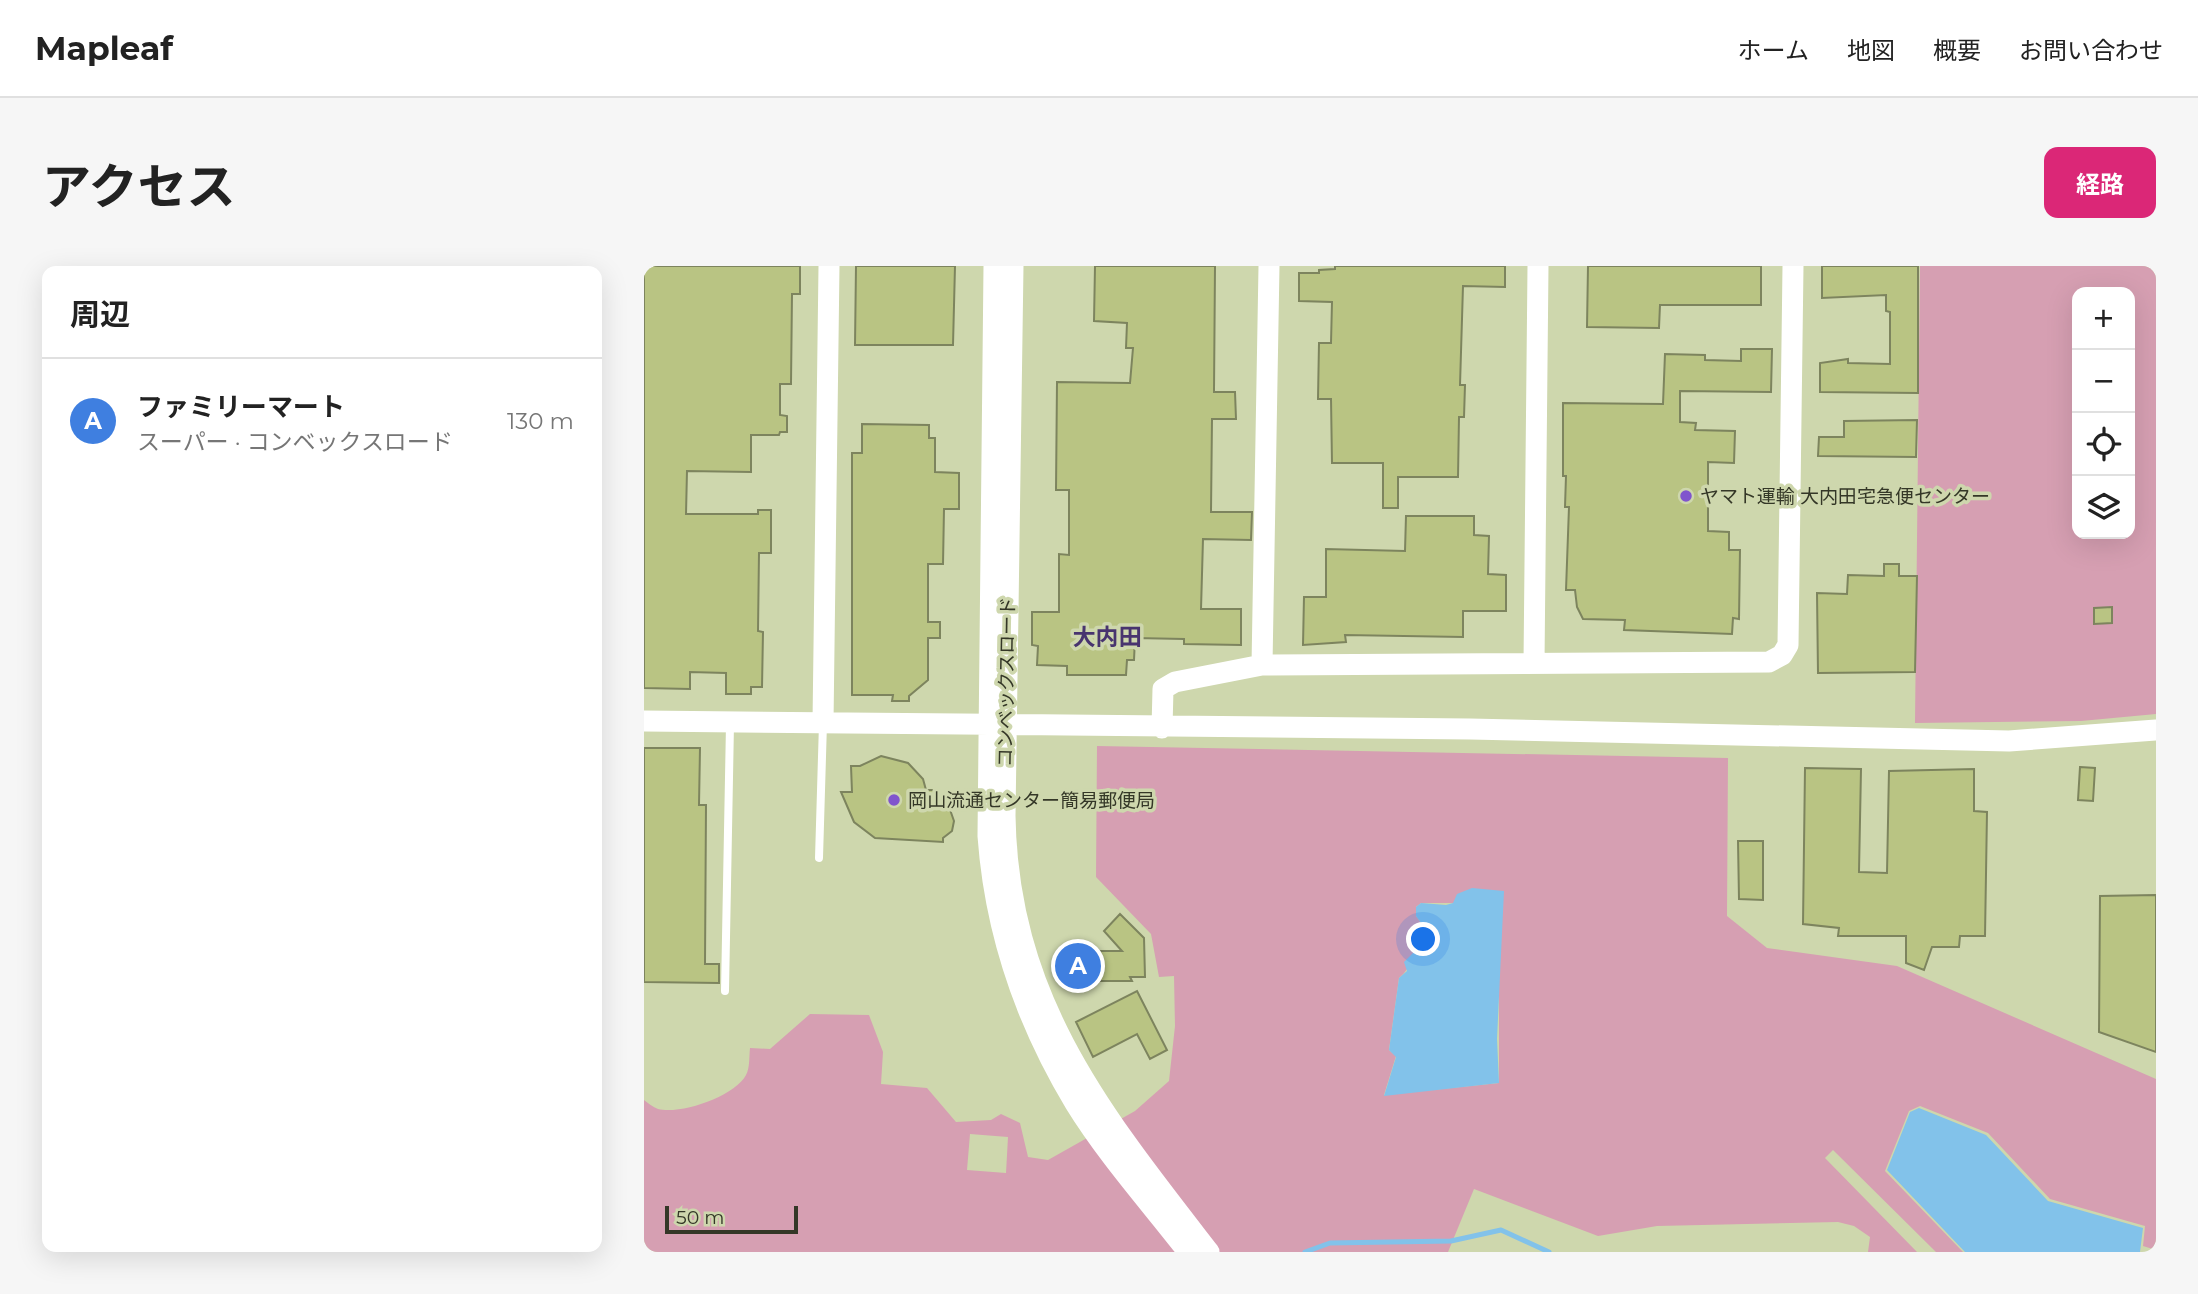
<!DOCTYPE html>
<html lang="ja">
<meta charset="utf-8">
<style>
:root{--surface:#fff;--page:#f6f6f6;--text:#222;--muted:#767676;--line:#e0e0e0;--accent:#db2777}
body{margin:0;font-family:Montserrat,"Noto Sans JP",sans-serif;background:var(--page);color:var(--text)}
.controls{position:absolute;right:21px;top:21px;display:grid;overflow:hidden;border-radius:14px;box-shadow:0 7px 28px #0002}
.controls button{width:63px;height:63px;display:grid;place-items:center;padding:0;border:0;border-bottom:2px solid var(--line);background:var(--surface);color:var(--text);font:35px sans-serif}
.scale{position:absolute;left:21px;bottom:18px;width:133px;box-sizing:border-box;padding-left:7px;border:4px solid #343727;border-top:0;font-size:19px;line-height:24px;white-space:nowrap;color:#343727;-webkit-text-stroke:5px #ced7ad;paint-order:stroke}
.you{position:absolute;left:780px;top:674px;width:24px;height:24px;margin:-18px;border:5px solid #fff;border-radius:50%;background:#1a73e8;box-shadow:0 0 0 10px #1a73e833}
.badge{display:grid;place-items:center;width:46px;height:46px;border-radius:50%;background:var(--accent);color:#fff;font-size:23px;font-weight:700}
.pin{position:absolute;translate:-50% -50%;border:4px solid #fff;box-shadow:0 2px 7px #0006}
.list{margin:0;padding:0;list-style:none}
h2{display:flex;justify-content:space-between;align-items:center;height:91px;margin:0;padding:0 28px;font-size:30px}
h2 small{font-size:23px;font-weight:400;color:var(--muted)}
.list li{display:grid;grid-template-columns:46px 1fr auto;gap:21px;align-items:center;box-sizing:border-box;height:126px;padding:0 28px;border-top:2px solid var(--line)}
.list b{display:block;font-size:26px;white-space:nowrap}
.list p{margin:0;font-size:23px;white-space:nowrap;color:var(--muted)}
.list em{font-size:23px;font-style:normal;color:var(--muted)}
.icon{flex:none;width:38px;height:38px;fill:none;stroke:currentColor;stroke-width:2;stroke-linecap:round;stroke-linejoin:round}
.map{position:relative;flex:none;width:1512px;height:986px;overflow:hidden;border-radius:14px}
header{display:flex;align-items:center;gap:42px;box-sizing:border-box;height:98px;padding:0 35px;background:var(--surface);border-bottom:2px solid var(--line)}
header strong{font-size:33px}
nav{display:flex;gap:38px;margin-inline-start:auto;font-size:24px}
.intro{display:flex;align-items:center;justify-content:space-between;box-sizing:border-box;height:168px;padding:0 42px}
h1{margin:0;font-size:49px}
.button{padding:18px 32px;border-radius:14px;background:var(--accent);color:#fff;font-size:24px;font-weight:700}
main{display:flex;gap:42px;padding:0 42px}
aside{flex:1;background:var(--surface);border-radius:14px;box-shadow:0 7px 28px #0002}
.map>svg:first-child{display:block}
.green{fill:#d69fb2;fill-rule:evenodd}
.water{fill:#82c2ea}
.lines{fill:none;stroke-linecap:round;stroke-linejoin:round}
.stream{stroke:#82c2ea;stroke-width:5}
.building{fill:#b9c483;stroke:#7d845e;stroke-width:2}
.lane{stroke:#fff;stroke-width:8}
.secondary{stroke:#fff;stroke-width:21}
.poi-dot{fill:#8054cd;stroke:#ced7ad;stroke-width:2.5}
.labels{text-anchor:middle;stroke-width:7;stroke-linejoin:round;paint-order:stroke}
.poi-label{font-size:19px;fill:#343727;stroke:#ced7ad;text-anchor:start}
.street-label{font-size:19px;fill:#343727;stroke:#ced7ad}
.quarter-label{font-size:23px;font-weight:bold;fill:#48346f;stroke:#ced7ad}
</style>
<header>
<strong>Mapleaf</strong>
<nav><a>ホーム</a><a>地図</a><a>概要</a><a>お問い合わせ</a></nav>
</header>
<div class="intro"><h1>アクセス</h1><a class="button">経路</a></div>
<main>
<aside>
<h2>周辺<small></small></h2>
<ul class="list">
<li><span class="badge" style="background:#3f7fe0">A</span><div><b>ファミリーマート</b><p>スーパー · コンベックスロード</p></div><em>130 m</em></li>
</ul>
</aside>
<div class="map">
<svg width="1512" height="986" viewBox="0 0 1512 986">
<rect width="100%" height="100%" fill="#ced7ad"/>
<path class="green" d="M 1276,0 L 1512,0 L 1512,448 L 1437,455 L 1271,457 ZM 1433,26 L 1486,26 L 1486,268 L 1433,268 Z
M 453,480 L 1084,492 L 1083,650 L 1123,682 L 1253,700 L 1512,813 L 1512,984 L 1499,980 L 1501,960 L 1406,933 L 1344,867 L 1276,840 L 1265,845 L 1241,905 L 1319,986 L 1292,986 L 1189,884 L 1181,892 L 1273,986 L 1224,986 L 1226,971 L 1210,960 L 1194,956 L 1013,960 L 954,970 L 830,923 L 804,986 L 0,986 L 0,834 C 4,837 9,841 14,843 C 37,849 91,830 102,809 C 106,802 105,791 106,782 L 126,783 L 166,748 L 225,749 L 239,786 L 237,818 L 283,822 L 312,856 L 347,854 L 357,848 L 376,857 L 384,891 L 404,894 L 491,845 L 525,815 L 531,760 L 530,710 L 515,711 L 507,668 L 452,611 ZM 777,637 L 809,637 L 855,713 L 855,817 L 740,829 L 752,790 L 745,784 L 755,712 C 770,700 766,686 783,673 L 784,666 L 772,650 L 772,641 ZM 326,868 L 364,871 L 362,907 L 323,904 Z"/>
<path class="water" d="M 828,622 L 860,625 L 853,773 L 855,817 L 740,830 L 752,791 L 745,784 L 755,712 L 763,705 L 760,696 L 783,673 L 784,666 L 772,650 L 772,641 L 777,637 L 802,639 L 809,637 L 813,628 Z
M 1275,842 L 1342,869 L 1404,935 L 1499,962 L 1496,986 L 1321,986 L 1243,904 L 1266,846 Z"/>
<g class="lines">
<path class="stream" d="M 661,986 L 686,977 L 807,975 L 857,964 L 905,986"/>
</g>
<path class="building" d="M 0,0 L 156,0 L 156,28 L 148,28 L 147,118 L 136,118 L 136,149 L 143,150 L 143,166 L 136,166 L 135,169 L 107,169 L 107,206 L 43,205 L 42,248 L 114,248 L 114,244 L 127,244 L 127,287 L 115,287 L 114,365 L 119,366 L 118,421 L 107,421 L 107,428 L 82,428 L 82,407 L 46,406 L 46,423 L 0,422 Z
M 212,0 L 311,0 L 309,79 L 211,79 Z
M 451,0 L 571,0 L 570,126 L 591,126 L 592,153 L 568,153 L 567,246 L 608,246 L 607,274 L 559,273 L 557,343 L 597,343 L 597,379 L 540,378 L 540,373 L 491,372 L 490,394 L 483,394 L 482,409 L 423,409 L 423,400 L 393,399 L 394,380 L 388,379 L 388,346 L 415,346 L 415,288 L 425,289 L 425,224 L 412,224 L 413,116 L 486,117 L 489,82 L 482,82 L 483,57 L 450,55 Z
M 691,0 L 861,0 L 861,21 L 819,20 L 816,119 L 821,119 L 820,151 L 815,151 L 814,211 L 754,211 L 754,242 L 739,242 L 739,197 L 688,197 L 687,133 L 674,133 L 675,77 L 687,77 L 688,36 L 655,35 L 655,7 L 675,7 L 675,4 L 691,3 Z
M 944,0 L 1117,0 L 1117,39 L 1016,39 L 1015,62 L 943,61 Z
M 1178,0 L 1274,0 L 1274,127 L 1176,126 L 1176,97 L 1204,93 L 1204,97 L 1246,98 L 1246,46 L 1242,45 L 1242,29 L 1178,32 Z
M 1097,83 L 1128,83 L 1127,126 L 1036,125 L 1036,156 L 1052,157 L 1051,164 L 1091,165 L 1090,197 L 1064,196 L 1064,265 L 1085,266 L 1085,284 L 1096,284 L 1095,353 L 1089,352 L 1088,368 L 980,364 L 981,354 L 939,353 L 933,341 L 931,324 L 922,324 L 925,241 L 921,241 L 922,210 L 919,210 L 919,137 L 1019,138 L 1021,88 L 1061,89 L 1061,94 L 1097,95 Z
M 1273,154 L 1272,191 L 1174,190 L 1175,171 L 1200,171 L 1200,155 Z
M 218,158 L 285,159 L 285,172 L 291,172 L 291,206 L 315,207 L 315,243 L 300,243 L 299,298 L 284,298 L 284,356 L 296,356 L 296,372 L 284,372 L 284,414 L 265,430 L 265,435 L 248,435 L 249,429 L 208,429 L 208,187 L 218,187 Z
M 762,250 L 830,250 L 830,269 L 845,270 L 844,308 L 862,309 L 862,345 L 819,345 L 819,371 L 701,369 L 702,376 L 659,379 L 660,331 L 682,331 L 682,283 L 761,285 Z
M 1240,298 L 1255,298 L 1255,310 L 1273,310 L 1271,406 L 1174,407 L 1173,327 L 1203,328 L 1204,309 L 1240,310 Z
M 1468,341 L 1468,357 L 1450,358 L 1450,342 Z
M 0,482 L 56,482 L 55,539 L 62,539 L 61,698 L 75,698 L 75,717 L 0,716 Z
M 237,490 L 264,497 L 279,513 L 282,524 L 294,524 L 294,539 L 304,538 L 310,555 L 308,565 L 299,572 L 299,576 L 231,572 L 210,556 L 197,526 L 208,526 L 207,500 L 216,500 Z
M 1436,501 L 1451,502 L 1449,535 L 1434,534 Z
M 1161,502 L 1217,503 L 1215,606 L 1243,607 L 1245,505 L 1330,503 L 1330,545 L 1343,546 L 1341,670 L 1316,670 L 1315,681 L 1288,681 L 1280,704 L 1262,697 L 1262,670 L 1194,670 L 1195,662 L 1159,658 Z
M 1094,575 L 1119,575 L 1119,634 L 1095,633 Z
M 1512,629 L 1512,786 L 1455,766 L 1456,630 Z
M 476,648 L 500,672 L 501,711 L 486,711 L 488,715 L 415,715 L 415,685 L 478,685 L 460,665 Z
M 493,725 L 523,784 L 506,793 L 493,768 L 449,791 L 432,756 Z"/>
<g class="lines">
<path class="lane" d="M 175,592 L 179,457
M 81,725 L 86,458"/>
<path class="secondary" d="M 350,0 L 344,570 C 351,666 381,754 431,837 C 463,889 506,937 544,986
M 369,0 L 361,550 C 364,734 458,848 565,986
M 890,397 L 894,0
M 618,399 L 625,0
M 0,455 L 826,463 L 1365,475 L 1512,464
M 179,457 L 185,0
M 518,462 L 519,423 L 531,416 L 618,399 L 1125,396 L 1138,389 L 1144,379 L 1149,0"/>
</g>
<g class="poi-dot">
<circle cx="1042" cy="230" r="7"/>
<circle cx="250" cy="534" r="7"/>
</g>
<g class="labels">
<g class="poi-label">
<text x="1056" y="237">ヤマト運輸 大内田宅急便センター</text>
<text x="264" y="541">岡山流通センター簡易郵便局</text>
</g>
<g class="street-label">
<text transform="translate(362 416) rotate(-89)" y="7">コンベックスロード</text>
</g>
<g class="quarter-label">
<text x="463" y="379">大内田</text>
</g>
</g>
</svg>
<div class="controls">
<button>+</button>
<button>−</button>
<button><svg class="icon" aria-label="locate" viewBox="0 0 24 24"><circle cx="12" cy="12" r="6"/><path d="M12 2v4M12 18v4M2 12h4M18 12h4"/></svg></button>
<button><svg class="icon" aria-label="layers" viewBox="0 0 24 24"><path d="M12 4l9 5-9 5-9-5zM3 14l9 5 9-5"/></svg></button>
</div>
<div class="scale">50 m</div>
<div class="you"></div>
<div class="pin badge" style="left:434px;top:700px;background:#3f7fe0">A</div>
</div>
</main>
